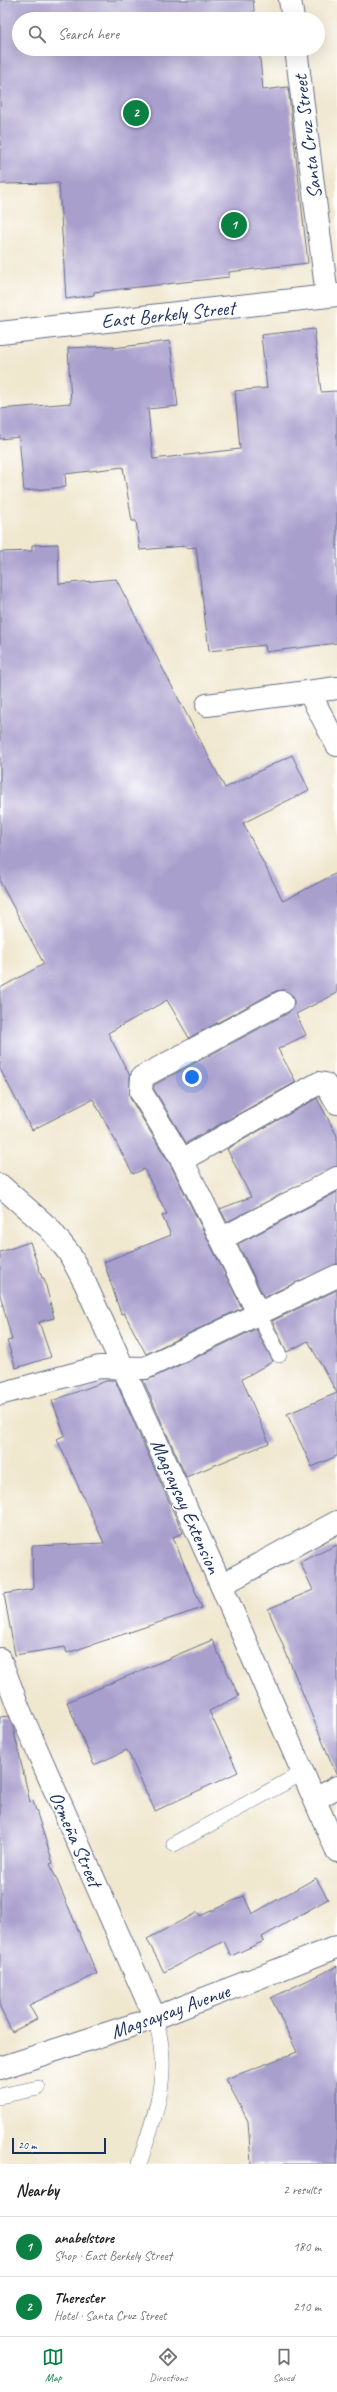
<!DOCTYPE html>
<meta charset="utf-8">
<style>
:root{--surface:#fff;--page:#f2f2f2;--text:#202124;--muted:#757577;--line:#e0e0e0;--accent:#0b8043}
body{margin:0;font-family:Caveat,sans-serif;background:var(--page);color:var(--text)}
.scale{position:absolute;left:12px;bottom:10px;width:94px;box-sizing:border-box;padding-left:4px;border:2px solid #1b2f5e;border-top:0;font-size:11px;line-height:14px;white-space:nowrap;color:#1b2f5e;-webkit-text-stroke:3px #fff;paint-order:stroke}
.you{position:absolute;left:192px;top:1077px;width:14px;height:14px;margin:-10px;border:3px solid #fff;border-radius:50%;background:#1a73e8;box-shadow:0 0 0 6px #1a73e833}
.badge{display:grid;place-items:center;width:26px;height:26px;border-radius:50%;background:var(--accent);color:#fff;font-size:13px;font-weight:700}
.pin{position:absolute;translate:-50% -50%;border:2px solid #fff;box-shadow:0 1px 4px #0006}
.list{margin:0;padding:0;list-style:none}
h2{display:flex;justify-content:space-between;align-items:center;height:52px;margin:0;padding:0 16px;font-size:17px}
h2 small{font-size:13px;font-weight:400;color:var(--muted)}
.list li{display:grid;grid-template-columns:26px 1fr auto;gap:12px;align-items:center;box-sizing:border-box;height:60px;padding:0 16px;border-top:1px solid var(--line)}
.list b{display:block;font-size:15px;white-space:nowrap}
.list p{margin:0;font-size:13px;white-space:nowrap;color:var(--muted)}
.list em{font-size:13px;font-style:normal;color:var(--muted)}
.icon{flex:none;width:22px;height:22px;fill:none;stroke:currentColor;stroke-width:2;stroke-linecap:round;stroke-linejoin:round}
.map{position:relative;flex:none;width:337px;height:2164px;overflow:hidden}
.search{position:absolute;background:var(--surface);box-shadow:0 4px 16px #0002;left:12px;right:12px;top:12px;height:44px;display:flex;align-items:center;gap:10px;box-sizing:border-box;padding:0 14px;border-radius:22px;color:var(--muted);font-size:15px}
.sheet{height:172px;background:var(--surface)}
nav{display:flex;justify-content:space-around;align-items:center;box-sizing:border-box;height:56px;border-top:1px solid var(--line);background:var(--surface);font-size:11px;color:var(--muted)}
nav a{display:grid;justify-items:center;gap:2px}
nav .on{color:var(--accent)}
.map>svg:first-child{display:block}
.building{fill:#a99fcd}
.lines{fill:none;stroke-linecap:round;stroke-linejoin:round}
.service-casing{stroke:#666f86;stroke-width:16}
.minor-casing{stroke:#666f86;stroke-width:24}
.tertiary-casing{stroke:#666f86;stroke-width:24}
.service{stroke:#fff;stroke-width:15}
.minor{stroke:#fff;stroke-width:22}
.tertiary{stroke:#fff;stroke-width:22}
.labels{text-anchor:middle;stroke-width:3;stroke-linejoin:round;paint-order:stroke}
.street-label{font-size:20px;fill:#1b2f5e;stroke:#fff}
</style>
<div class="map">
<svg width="337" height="2164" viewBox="0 0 337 2164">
<rect width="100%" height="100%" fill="#fff"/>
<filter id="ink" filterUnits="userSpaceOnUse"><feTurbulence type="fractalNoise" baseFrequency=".025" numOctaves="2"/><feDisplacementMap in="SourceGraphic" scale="8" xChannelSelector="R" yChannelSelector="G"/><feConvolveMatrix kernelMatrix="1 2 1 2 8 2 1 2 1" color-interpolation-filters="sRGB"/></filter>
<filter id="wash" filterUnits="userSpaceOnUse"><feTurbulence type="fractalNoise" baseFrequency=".012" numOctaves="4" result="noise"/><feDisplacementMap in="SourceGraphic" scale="16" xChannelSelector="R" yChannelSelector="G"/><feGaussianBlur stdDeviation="0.9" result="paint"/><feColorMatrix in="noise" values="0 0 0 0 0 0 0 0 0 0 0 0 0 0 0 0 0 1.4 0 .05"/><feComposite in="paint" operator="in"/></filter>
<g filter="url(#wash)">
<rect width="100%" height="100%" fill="#f0e7cf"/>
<g id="blocks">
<path class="building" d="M 0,0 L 253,0 L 255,19 L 19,19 L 19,49 L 259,49 L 263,90 L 288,87 L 308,263 L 229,272 L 229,277 L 94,292 L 94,295 L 66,299 L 59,183 L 0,184 Z
M 314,329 L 321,392 L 337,391 L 337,643 L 266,652 L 265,645 L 209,651 L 196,547 L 186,548 L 185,546 L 140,550 L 136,521 L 132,521 L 123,467 L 65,474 L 66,487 L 24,491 L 19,437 L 0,439 L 0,409 L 71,403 L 68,348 L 113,346 L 113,348 L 170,341 L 178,406 L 148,409 L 153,459 L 240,449 L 235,391 L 267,388 L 261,335 Z
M 58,544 L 59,584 L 116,579 L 225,788 L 292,755 L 309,790 L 243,823 L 283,901 L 337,873 L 337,993 L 296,1014 L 306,1035 L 278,1049 L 296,1082 L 186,1143 L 154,1089 L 154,1085 L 288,1013 L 294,1003 L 293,996 L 283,990 L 276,991 L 189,1038 L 167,1000 L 108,1033 L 130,1076 L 130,1098 L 171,1166 L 242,1308 L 146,1354 L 124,1313 L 121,1314 L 104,1262 L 171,1235 L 162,1216 L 167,1214 L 144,1169 L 133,1174 L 93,1099 L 32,1130 L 0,1069 L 0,988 L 44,964 L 0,882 L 0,552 L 32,551 L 32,545 Z
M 317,1098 L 337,1136 L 337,1166 L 227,1222 L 220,1209 L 251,1197 L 227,1149 Z
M 337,1192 L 337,1264 L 264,1297 L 238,1244 Z
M 30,1242 L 42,1278 L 44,1278 L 54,1318 L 39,1322 L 51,1357 L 16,1368 L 7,1341 L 12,1340 L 0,1294 L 0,1252 Z
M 337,1290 L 337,1393 L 308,1341 L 287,1352 L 272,1321 Z
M 256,1329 L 273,1361 L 242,1379 L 269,1443 L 186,1477 L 143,1380 L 150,1379 Z
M 109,1380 L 115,1380 L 183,1533 L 173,1537 L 202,1608 L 67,1653 L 65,1647 L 15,1655 L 4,1594 L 33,1589 L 32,1546 L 104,1543 L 57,1439 L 65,1435 L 52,1401 Z
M 337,1393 L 337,1456 L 312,1467 L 287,1414 Z
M 337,1545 L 337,1773 L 336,1774 L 268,1609 L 313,1590 L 300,1562 Z
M 212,1640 L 239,1696 L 209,1711 L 238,1772 L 155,1811 L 127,1750 L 94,1765 L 67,1702 Z
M 9,1716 L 13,1727 L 30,1802 L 33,1801 L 53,1863 L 50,1864 L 97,1974 L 29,2005 L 37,2019 L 12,2032 L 0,2008 L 0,1717 Z
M 316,1878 L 328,1899 L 262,1937 L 264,1941 L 231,1956 L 224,1941 L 164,1972 L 147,1939 L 198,1912 L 200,1916 L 244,1896 L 252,1914 Z
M 337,1966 L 337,2164 L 251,2164 L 248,2121 L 226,2079 L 297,2052 L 271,1998 Z"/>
</g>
</g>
<g filter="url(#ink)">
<use href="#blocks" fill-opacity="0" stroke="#666f86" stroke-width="1"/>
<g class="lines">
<defs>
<path id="service" d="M 259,1315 L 279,1355
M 174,1844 L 304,1772
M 0,2096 L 38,2088
M 139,2164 C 156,2112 172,2073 155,2018"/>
<path id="minor" d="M 290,0 L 293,19
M 296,49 L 327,296
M 309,692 L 337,745
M 207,705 L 337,688
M 182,1160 L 319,1083 L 325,1084 L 337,1103
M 0,1185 L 49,1228 L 69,1253 L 85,1283 L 221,1585 L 337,1851
M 221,1239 L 337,1178
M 259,1315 L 182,1160 L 141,1092 L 142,1077 L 282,1002
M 0,1394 L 99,1367 L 145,1368 L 337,1276
M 221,1585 L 337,1522
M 0,1659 L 19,1709 L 155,2018
M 316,1799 L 337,1787"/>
<path id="tertiary" d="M 0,333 L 337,295
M 0,2068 L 155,2018 L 337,1947"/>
</defs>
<use href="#service" class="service-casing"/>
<use href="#minor" class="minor-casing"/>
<use href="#tertiary" class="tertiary-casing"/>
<use href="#service" class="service"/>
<use href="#minor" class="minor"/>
<use href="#tertiary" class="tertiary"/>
</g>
</g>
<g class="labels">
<g class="street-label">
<text transform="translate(307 137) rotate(-97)" y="7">Santa Cruz Street</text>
<text transform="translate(168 314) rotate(-6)" y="7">East Berkely Street</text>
<text transform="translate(186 1506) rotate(66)" y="7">Magsaysay Extension</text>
<text transform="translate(76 1839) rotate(66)" y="7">Osmeña Street</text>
<text transform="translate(170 2011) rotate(-20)" y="7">Magsaysay Avenue</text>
</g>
</g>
</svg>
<div class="scale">20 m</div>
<div class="you"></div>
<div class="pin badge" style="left:234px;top:225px">1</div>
<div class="pin badge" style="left:136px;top:113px">2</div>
<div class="search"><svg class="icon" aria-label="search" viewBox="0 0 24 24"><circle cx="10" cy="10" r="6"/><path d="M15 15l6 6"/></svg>Search here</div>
</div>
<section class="sheet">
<h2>Nearby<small>2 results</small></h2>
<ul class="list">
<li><span class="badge">1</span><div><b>anabelstore</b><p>Shop · East Berkely Street</p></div><em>180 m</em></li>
<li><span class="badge">2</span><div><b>Therester</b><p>Hotel · Santa Cruz Street</p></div><em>210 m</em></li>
</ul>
</section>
<nav>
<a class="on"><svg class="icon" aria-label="map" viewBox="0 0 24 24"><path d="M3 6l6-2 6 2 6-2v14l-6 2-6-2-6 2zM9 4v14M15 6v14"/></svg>Map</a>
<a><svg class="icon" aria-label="directions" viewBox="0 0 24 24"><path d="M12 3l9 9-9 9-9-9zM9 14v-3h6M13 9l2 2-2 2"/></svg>Directions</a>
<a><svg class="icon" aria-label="saved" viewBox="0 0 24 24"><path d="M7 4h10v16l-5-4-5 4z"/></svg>Saved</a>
</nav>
